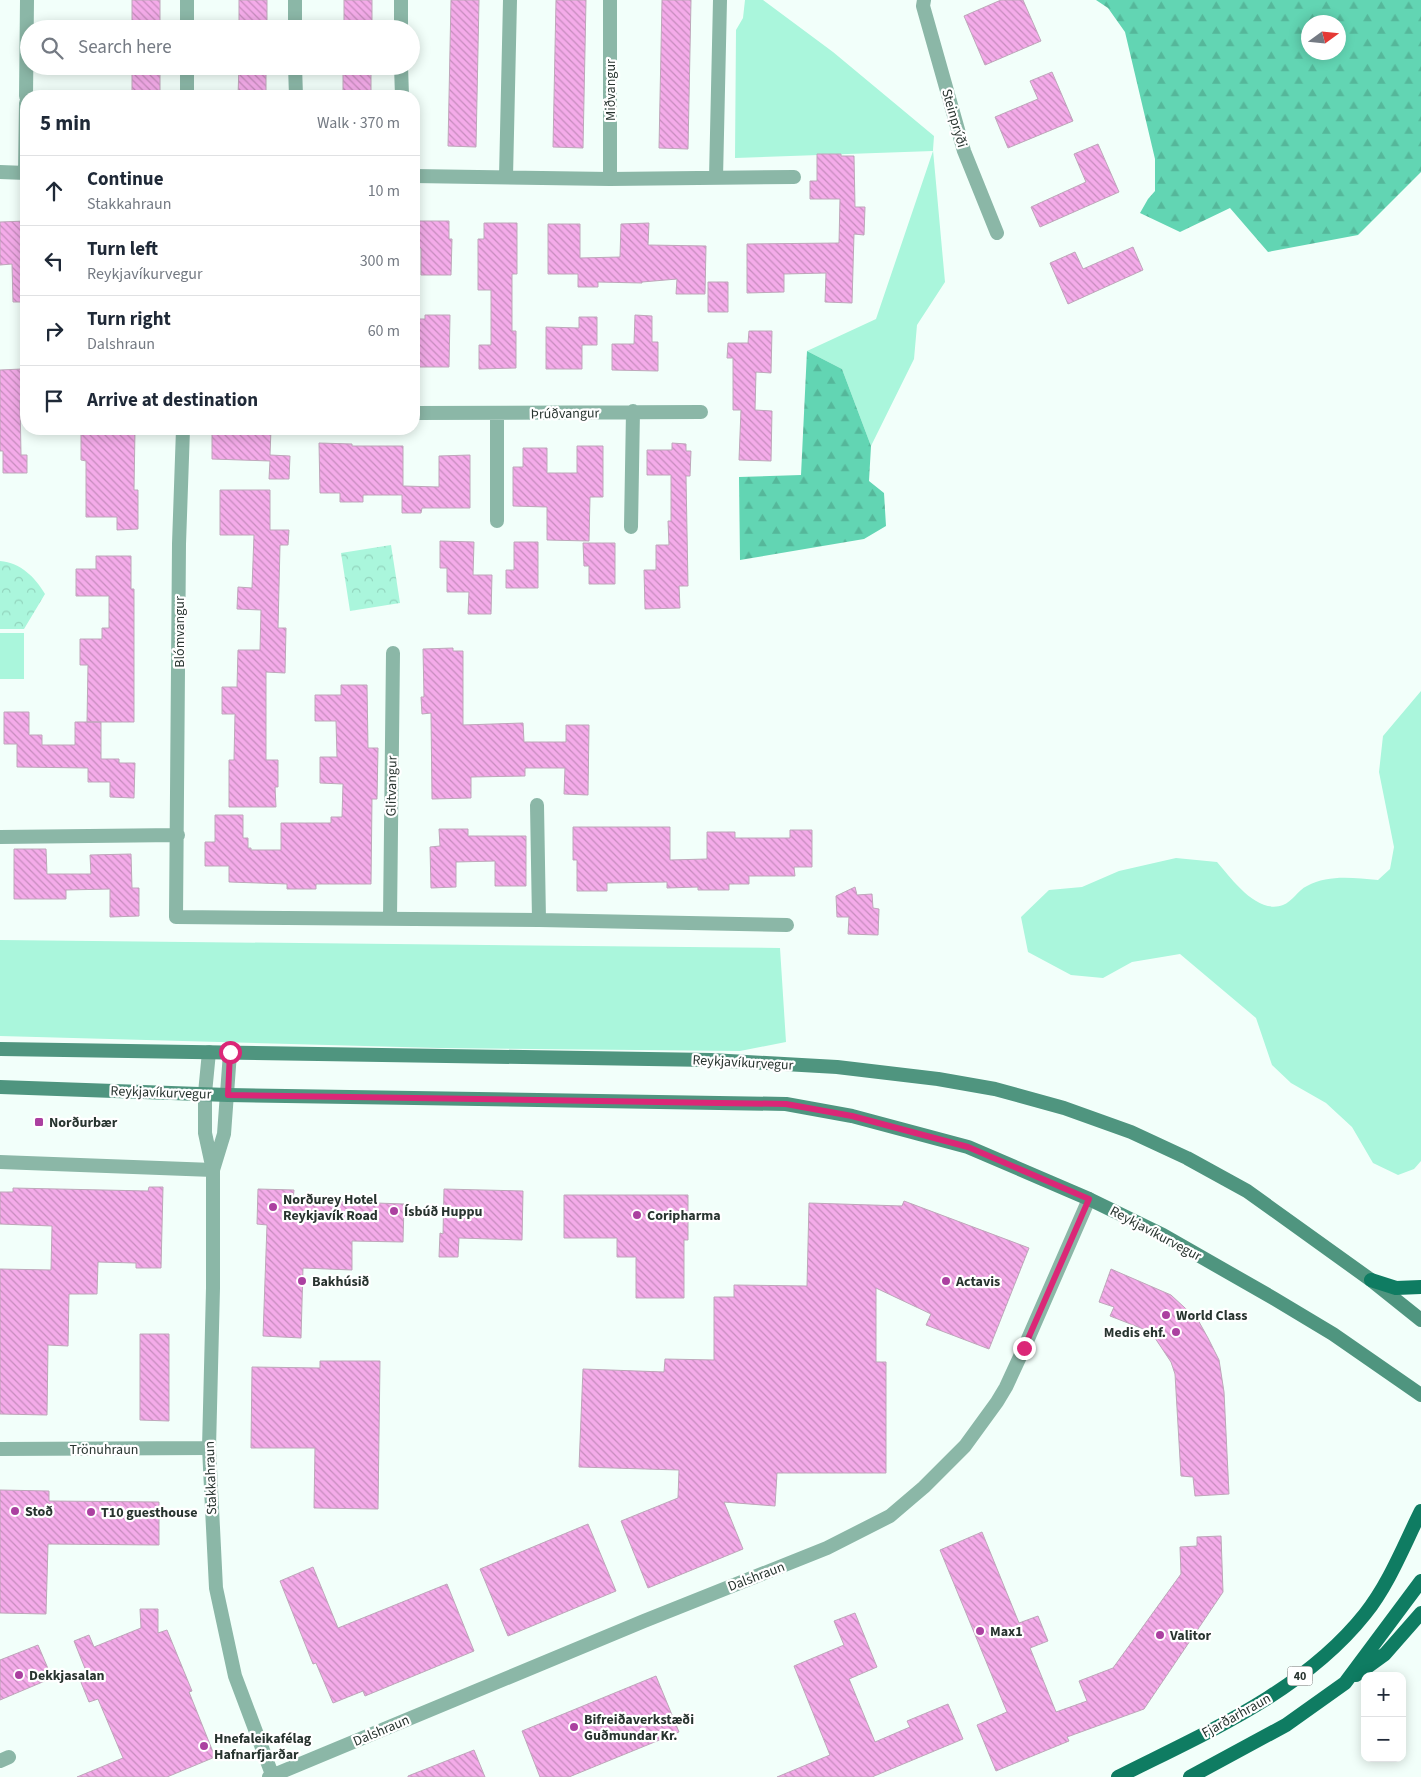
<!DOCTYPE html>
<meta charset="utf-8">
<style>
:root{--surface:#fff;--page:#f2f2f3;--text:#1f2937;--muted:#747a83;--line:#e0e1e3}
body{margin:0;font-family:"Source Sans 3",sans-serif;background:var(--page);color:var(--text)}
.controls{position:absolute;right:15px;bottom:15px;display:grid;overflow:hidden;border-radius:10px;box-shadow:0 2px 12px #0003}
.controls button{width:45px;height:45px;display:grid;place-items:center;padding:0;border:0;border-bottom:1px solid var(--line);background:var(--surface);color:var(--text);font:25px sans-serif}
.compass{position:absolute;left:1301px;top:15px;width:45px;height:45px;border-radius:50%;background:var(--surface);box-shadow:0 2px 12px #0003;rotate:75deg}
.stop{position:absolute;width:15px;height:15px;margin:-11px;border:4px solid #db2777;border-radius:50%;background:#fff}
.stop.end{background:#db2777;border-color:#fff;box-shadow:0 1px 5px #0008}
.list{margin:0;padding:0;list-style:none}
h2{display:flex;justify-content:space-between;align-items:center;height:65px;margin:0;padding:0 20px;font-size:21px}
h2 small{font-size:16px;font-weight:400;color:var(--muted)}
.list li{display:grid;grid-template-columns:32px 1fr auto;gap:15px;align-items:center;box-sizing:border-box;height:70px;padding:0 20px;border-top:1px solid var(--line)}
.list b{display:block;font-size:19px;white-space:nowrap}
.list p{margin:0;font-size:16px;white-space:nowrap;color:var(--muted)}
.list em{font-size:16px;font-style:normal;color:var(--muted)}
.icon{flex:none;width:28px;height:28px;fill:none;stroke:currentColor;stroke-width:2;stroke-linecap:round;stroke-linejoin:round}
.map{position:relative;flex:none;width:1421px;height:1777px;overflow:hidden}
.search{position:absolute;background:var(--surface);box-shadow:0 2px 12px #0003;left:20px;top:20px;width:400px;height:55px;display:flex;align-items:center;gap:12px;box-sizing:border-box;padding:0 18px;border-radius:28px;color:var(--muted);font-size:19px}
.panel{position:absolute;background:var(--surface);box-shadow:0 2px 12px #0003;left:20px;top:90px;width:400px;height:345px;border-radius:20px}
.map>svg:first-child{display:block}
.grass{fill:#aaf6dc}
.forest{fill:url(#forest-firs);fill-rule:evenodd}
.park{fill:url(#park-crowns)}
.building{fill:url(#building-back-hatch);stroke:#bea7ba}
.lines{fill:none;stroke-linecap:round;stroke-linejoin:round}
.minor{stroke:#8bb7a7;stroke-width:14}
.tertiary{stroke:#8bb7a7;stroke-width:14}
.secondary{stroke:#4f957f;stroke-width:14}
.primary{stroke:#0f7c62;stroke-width:14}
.route{stroke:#db2777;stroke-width:6}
.poi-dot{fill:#ab40a0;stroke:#fff;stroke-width:2}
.labels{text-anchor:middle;stroke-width:4.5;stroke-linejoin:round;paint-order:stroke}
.shield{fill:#fff;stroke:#68716d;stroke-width:1}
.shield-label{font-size:12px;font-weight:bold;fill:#28342f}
.street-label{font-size:14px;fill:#28342f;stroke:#fff}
.poi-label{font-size:14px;font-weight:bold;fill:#28342f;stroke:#fff;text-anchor:start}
</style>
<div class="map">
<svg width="1421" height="1777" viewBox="0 0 1421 1777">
<defs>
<pattern id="forest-firs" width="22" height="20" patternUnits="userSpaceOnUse" patternTransform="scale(1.25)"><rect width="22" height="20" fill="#62d5b3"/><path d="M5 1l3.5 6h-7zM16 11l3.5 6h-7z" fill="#55b79a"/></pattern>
<pattern id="park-crowns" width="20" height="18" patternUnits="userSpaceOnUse" patternTransform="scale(1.25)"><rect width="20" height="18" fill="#aaf6dc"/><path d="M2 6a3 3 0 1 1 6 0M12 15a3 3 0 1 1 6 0" fill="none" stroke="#92d4bd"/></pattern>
<pattern id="building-back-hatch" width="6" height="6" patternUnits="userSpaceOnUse" patternTransform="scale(1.25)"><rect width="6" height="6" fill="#f4abe9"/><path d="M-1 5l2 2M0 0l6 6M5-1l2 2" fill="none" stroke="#c68cbd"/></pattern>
</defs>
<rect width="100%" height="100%" fill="#f2fffa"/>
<path class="grass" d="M 745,0 L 763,0 L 833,52 L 934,136 L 933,150 L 945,282 L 917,325 L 914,359 L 871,446 L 842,369 L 807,351 L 876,319 L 933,151 L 735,158 L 736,30 L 743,18 Z
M 0,633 L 24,633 L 24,679 L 0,679 Z
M 1421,691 L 1421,1161 L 1414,1169 L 1398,1175 L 1373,1163 L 1352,1127 L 1326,1103 L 1291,1083 L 1272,1065 L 1256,1018 L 1180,954 L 1132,962 L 1103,978 L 1071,975 L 1028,952 L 1021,917 L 1049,890 L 1082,887 L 1119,871 L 1176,858 L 1217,862 C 1231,878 1257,915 1283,905 C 1292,902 1298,890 1307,886 C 1329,874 1354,878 1378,880 L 1390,869 L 1394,847 L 1379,772 L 1383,736 Z
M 0,940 L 780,948 L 786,1042 L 740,1051 L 439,1048 L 0,1036 Z"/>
<path class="forest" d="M 1096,0 L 1421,0 L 1421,172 L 1358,235 L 1268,252 L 1230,208 L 1180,232 L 1140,213 L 1148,199 L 1155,191 L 1155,159 L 1125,32 L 1108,8 ZM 1308,22 L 1338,22 L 1338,52 L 1308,52 Z
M 807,351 L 842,369 L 871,446 L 869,481 L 884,493 L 886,526 L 864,539 L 740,560 L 739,477 L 801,475 Z"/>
<path class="park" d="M 391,545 L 400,603 L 350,611 L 341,553 Z
M 0,561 C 21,563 35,577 45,594 L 24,629 L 0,629 Z"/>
<path class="building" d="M 132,0 L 160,0 L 160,29 L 132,29 Z
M 239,0 L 267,0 L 267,29 L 239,29 Z
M 344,0 L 372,0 L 372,29 L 344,29 Z
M 451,0 L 479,0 L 476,147 L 448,146 Z
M 556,0 L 586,0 L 583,148 L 553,147 Z
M 662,0 L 691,0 L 688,149 L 659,148 Z
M 1001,0 L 1023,0 L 1041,41 L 985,65 L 964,16 Z
M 132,66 L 160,66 L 160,96 L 132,96 Z
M 239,66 L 266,66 L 266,96 L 238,96 Z
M 343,66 L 371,66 L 371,96 L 343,96 Z
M 1052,72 L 1073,121 L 1008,148 L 995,117 L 1038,99 L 1030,81 Z
M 1098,144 L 1119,192 L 1040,227 L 1031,207 L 1086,182 L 1074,154 Z
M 817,154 L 841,154 L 841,156 L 854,156 L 855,207 L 865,207 L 864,235 L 854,234 L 852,303 L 825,302 L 826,273 L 784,274 L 784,292 L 747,293 L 747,244 L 839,243 L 840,199 L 810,199 L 810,181 L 817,181 Z
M 26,221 L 26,302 L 13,302 L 12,264 L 0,265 L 0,222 Z
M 414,221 L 449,221 L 449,239 L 452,239 L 451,275 L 421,275 L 421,248 L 414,248 Z
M 484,223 L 517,223 L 517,274 L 512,274 L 512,331 L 516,331 L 516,368 L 479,369 L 479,345 L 491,345 L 491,290 L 478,290 L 478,239 L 484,239 Z
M 649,223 L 648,245 L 706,246 L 705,294 L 676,294 L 677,279 L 642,282 L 642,283 L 598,282 L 598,287 L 578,287 L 578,274 L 548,274 L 548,224 L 580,224 L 580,258 L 620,257 L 621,224 Z
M 1133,247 L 1143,270 L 1068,304 L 1050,263 L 1075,252 L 1083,269 Z
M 708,282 L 728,282 L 728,312 L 708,312 Z
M 425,315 L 450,315 L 449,367 L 414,367 L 414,319 L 425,319 Z
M 635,315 L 652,316 L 652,342 L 658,342 L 658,371 L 612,370 L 612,344 L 634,344 Z
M 579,317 L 597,317 L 597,345 L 582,345 L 582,369 L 546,369 L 546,327 L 579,328 Z
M 749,331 L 772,331 L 771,373 L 756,372 L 755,410 L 772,411 L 771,461 L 739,460 L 741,410 L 733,410 L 733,358 L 727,358 L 728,343 L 748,343 Z
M 22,369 L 23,400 L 20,400 L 21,455 L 27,455 L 27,473 L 3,473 L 3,451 L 0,451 L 0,370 Z
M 98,429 L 135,429 L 134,490 L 138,490 L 138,529 L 117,530 L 117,517 L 86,517 L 86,461 L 81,460 L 81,433 L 98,433 Z
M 212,429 L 271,429 L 270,455 L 290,456 L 289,479 L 269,479 L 270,461 L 212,459 Z
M 319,443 L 352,444 L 352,446 L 403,446 L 403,486 L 439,487 L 439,456 L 470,455 L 470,508 L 422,508 L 421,513 L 402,513 L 402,495 L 363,495 L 363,502 L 340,502 L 340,493 L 320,493 Z
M 672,443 L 686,444 L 686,451 L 691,451 L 690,476 L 686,476 L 688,586 L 679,586 L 680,608 L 645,609 L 644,570 L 656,570 L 656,545 L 669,545 L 668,521 L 671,521 L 671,475 L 647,475 L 647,450 L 672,450 Z
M 577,446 L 603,446 L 603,497 L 590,497 L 589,541 L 547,540 L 547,507 L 513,506 L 513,467 L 523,467 L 523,448 L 547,448 L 547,473 L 577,473 Z
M 220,490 L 270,490 L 270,530 L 289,530 L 288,545 L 280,545 L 278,628 L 286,628 L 285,673 L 266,672 L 266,760 L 278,760 L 278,787 L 275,787 L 276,807 L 229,807 L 229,760 L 234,760 L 235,714 L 222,714 L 222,687 L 237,687 L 238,650 L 260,650 L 261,610 L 237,609 L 238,587 L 252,588 L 254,535 L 220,535 Z
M 440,541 L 474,542 L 473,575 L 492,575 L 491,614 L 468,614 L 469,592 L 447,592 L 447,568 L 440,568 Z
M 514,542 L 538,542 L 538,588 L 506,588 L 506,570 L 514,570 Z
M 583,543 L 615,543 L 615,584 L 589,584 L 589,566 L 584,566 Z
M 96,556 L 131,556 L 131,589 L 134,589 L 134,722 L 87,722 L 88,665 L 80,665 L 80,639 L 102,639 L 102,628 L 109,628 L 109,596 L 76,596 L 76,569 L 96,569 Z
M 453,648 L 453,651 L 463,651 L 463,725 L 523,723 L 524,742 L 566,742 L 566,725 L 589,725 L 588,795 L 564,794 L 565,768 L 525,768 L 525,776 L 471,777 L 471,798 L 432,799 L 431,713 L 422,714 L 421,697 L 424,697 L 423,649 Z
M 341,685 L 367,685 L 368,748 L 378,748 L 377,799 L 372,799 L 371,884 L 316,884 L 316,889 L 287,889 L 287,884 L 229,882 L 229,866 L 205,866 L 205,842 L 215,842 L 215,815 L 243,815 L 243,838 L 248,838 L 248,848 L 251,848 L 251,850 L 281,850 L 281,823 L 331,823 L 331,817 L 342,817 L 343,784 L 320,783 L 320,757 L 337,757 L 336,721 L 315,721 L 315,695 L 341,695 Z
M 4,712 L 29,712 L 29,735 L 42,735 L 42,745 L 75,745 L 75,722 L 101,722 L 101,759 L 119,759 L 119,763 L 135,763 L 134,798 L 110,797 L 110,782 L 88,782 L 88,768 L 17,767 L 17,744 L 4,744 Z
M 573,827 L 670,827 L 670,860 L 707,859 L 707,832 L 735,832 L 735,838 L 790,838 L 790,830 L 812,830 L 812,867 L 794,867 L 795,876 L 749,876 L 749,884 L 729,884 L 729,890 L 698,890 L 698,887 L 667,888 L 667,882 L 607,883 L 607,891 L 577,891 L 577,860 L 573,860 Z
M 439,829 L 468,829 L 468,836 L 526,836 L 526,886 L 495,886 L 495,861 L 456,862 L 456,887 L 431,888 L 430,847 L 440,846 Z
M 14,849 L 46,849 L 47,874 L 91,874 L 90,855 L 131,854 L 132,888 L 139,888 L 139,916 L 110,917 L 110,889 L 66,890 L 66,899 L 14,899 Z
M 855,887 L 857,895 L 872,894 L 873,908 L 879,909 L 878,935 L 848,934 L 849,917 L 837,917 L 836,896 Z
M 149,1187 L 163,1187 L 161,1268 L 136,1268 L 136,1263 L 98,1262 L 97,1294 L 69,1294 L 68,1346 L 48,1345 L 47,1415 L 0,1414 L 0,1269 L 51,1270 L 52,1226 L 0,1224 L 0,1192 L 13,1192 L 13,1188 L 148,1191 Z
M 258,1189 L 294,1190 L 293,1200 L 404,1204 L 403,1242 L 352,1241 L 352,1270 L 303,1268 L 301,1338 L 263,1336 L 267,1225 L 257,1224 Z
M 444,1189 L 523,1191 L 522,1240 L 459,1238 L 458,1257 L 439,1257 L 440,1233 L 443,1234 Z
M 564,1195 L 688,1195 L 688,1240 L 684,1240 L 684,1298 L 636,1298 L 636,1257 L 617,1257 L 617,1238 L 564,1238 Z
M 904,1201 L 1029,1248 L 989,1349 L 926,1325 L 931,1314 L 876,1288 L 876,1362 L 886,1362 L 886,1473 L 777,1473 L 775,1506 L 724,1502 L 743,1549 L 648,1588 L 621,1521 L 678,1498 L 679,1470 L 579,1467 L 583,1369 L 664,1372 L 665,1359 L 714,1360 L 714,1297 L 734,1297 L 734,1285 L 807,1286 L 809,1203 L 902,1206 Z
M 1111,1269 L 1171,1295 L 1198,1320 L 1208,1338 L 1219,1360 L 1224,1392 L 1229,1494 L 1195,1496 L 1193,1477 L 1181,1476 L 1175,1374 L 1171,1362 L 1151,1332 L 1110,1316 L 1114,1307 L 1099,1302 Z
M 140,1334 L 169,1334 L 169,1421 L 140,1420 Z
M 320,1361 L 380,1361 L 378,1509 L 314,1508 L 315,1448 L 251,1448 L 252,1367 L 320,1368 Z
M 0,1490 L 49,1491 L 49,1501 L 159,1502 L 159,1545 L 48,1544 L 46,1614 L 0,1613 Z
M 588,1524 L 616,1591 L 508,1636 L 480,1569 Z
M 982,1532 L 1019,1623 L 1038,1616 L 1048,1641 L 1030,1648 L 1056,1712 L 1087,1701 L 1079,1681 L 1113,1668 L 1181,1574 L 1180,1547 L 1197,1546 L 1197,1537 L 1221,1536 L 1223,1592 L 1144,1709 L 1067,1737 L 1069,1741 L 996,1771 L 977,1725 L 1007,1712 L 940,1550 Z
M 313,1567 L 338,1628 L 447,1584 L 474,1651 L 365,1696 L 363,1691 L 333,1703 L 316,1663 L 313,1664 L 280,1581 Z
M 140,1609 L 158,1609 L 158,1633 L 167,1630 L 192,1691 L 189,1692 L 215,1757 L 167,1777 L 77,1777 L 123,1758 L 98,1699 L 89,1702 L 78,1675 L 86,1671 L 74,1641 L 89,1635 L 94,1647 L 141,1628 Z
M 855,1613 L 877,1667 L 849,1679 L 875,1742 L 910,1727 L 907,1721 L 948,1704 L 963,1739 L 872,1777 L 777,1777 L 830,1755 L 794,1666 L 844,1645 L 834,1621 Z
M 38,1645 L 52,1678 L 0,1700 L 0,1660 Z
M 656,1676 L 679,1732 L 569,1777 L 540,1777 L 522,1731 Z
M 474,1750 L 485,1777 L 408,1777 L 408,1776 Z"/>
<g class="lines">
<path class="minor" d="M 187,0 L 187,29
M 295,0 L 295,29
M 401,0 L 401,29
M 610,0 L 610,179
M 924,0 L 923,6 L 964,151 L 997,233
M 187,66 L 187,96
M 295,66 L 296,96
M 401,66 L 402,96
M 26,96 L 27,0
M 0,172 L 26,173
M 25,173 L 26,103
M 414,176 L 610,179 L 794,177
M 506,177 L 510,0
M 716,178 L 720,0
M 414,413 L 701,412
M 497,414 L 497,521
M 183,429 L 179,544 L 176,917 L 539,920 L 787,925
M 631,527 L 633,411
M 537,805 L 539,920
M 0,837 L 178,835
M 390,919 L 393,653
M 0,1162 L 213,1170
M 209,1448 L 216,1588 L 235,1676 L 273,1777
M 0,1761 L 9,1757
M 269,1777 L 644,1621 L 827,1548 L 890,1516 L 924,1487 L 965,1446 L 997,1402 L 1006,1387 L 1024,1348 L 1089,1199"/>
<path class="tertiary" d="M 213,1170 L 224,1134 L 230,1053
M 0,1449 L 209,1448 L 213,1288 L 213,1170 L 205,1133 L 205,1093 L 209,1052"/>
<path class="secondary" d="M 0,1049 L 711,1060 L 837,1067 L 938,1079 L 995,1089 L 1064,1108 L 1131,1132 L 1187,1158 L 1247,1191 L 1371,1280 L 1421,1320
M 0,1087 L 228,1095 L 786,1104 L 852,1116 L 968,1147 L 1089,1199 L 1163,1235 L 1273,1298 L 1333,1334 L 1421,1395"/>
<path class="primary" d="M 1371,1280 L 1396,1288 L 1421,1287
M 1356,1675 L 1385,1654 L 1421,1613
M 1118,1777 C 1205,1733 1303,1692 1365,1614 C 1389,1584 1404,1545 1421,1511
M 1190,1777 L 1286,1725 L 1345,1683 L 1421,1581"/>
</g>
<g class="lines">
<path class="route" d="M 230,1052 L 228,1095 L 786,1104 L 852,1116 L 968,1147 L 1089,1199 L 1024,1348"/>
</g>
<g class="poi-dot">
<rect x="34" y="1117" width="10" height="10" rx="2.5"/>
<circle cx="273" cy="1207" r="5"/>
<circle cx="394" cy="1211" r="5"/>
<circle cx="637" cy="1215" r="5"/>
<circle cx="302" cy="1281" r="5"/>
<circle cx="946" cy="1281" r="5"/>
<circle cx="1166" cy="1315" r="5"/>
<circle cx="1176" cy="1332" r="5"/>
<circle cx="15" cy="1511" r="5"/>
<circle cx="91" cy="1512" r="5"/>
<circle cx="980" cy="1631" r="5"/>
<circle cx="1160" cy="1635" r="5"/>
<circle cx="19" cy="1675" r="5"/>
<circle cx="574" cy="1727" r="5"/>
<circle cx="204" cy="1746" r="5"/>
</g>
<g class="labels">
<rect class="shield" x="1287.5" y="1666.5" width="25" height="19" rx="4"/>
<g class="shield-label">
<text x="1300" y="1680">40</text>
</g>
<g class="street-label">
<text transform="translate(610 90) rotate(-90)" y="5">Miðvangur</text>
<text transform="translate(955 118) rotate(74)" y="5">Steinprýði</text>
<text transform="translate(565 413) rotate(-1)" y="5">Þrúðvangur</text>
<text transform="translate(179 632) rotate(-90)" y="5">Blómvangur</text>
<text transform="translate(391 786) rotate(-89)" y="5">Glitvangur</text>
<text transform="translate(743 1062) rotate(3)" y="5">Reykjavíkurvegur</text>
<text transform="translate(161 1092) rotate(2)" y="5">Reykjavíkurvegur</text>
<text transform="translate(1156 1233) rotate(28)" y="5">Reykjavíkurvegur</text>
<text x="104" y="1454">Trönuhraun</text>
<text transform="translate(210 1478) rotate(-92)" y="5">Stakkahraun</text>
<text transform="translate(756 1576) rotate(-21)" y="5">Dalshraun</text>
<text transform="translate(1236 1715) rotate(-29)" y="5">Fjarðarhraun</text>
<text transform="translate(381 1730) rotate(-23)" y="5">Dalshraun</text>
</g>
<g class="poi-label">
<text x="49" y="1127">Norðurbær</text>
<text x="283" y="1204">Norðurey Hotel<tspan x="283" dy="16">Reykjavík Road</tspan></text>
<text x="404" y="1216">Ísbúð Huppu</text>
<text x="647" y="1220">Coripharma</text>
<text x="312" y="1286">Bakhúsið</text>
<text x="956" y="1286">Actavis</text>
<text x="1176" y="1320">World Class</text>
<text x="1166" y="1337" text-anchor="end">Medis ehf.</text>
<text x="25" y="1516">Stoð</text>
<text x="101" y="1517">T10 guesthouse</text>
<text x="990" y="1636">Max1</text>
<text x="1170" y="1640">Valitor</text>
<text x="29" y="1680">Dekkjasalan</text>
<text x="584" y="1724">Bifreiðaverkstæði<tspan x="584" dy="16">Guðmundar Kr.</tspan></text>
<text x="214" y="1743">Hnefaleikafélag<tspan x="214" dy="16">Hafnarfjarðar</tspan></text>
</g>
</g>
</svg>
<div class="controls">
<button>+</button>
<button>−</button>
</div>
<svg class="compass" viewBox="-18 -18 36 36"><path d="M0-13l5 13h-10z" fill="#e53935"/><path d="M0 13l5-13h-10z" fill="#747a83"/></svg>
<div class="stop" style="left:230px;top:1052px"></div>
<div class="stop end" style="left:1024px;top:1348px"></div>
<div class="search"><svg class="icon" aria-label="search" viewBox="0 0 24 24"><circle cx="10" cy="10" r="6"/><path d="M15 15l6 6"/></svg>Search here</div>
<section class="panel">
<h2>5 min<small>Walk · 370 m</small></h2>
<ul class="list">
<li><svg class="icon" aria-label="ahead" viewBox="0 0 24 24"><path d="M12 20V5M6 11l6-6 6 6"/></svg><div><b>Continue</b><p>Stakkahraun</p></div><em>10 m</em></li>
<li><svg class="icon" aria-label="left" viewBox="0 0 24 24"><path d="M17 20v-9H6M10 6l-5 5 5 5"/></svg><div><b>Turn left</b><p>Reykjavíkurvegur</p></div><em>300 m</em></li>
<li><svg class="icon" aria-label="right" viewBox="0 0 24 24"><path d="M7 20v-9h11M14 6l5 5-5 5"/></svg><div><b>Turn right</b><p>Dalshraun</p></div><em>60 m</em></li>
<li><svg class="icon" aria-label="arrive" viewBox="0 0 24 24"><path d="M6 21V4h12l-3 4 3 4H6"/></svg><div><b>Arrive at destination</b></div></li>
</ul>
</section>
</div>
